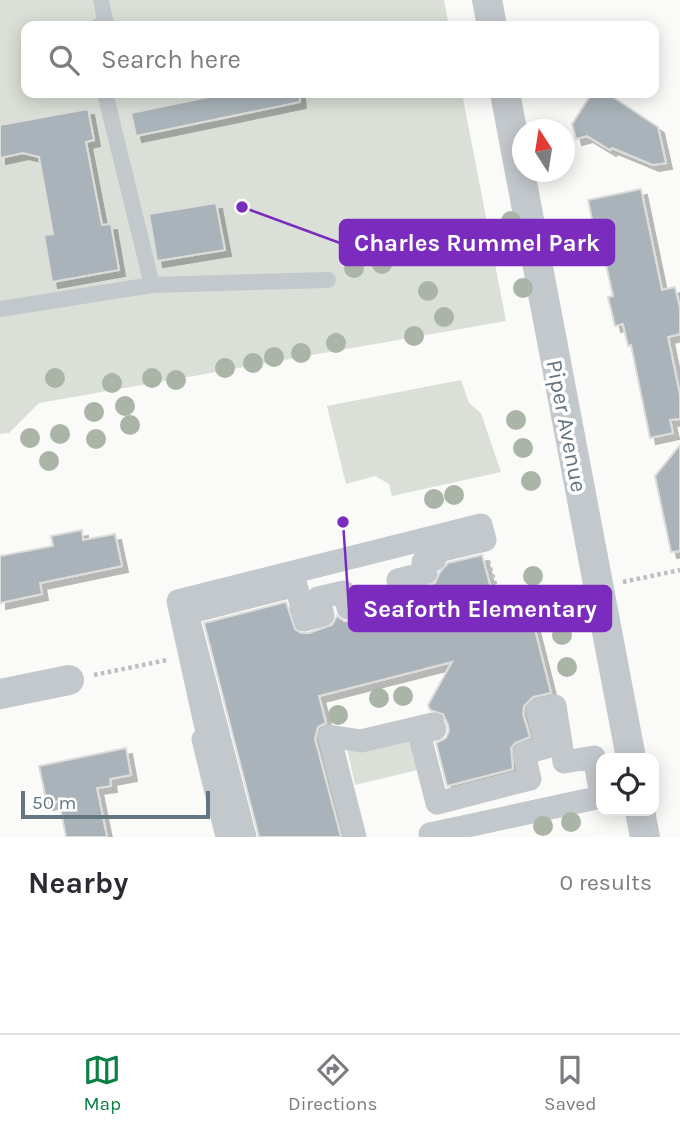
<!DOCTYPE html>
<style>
:root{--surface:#fff;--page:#f7f7f7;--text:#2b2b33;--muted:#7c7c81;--line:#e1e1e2;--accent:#0b8043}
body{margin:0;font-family:Karla,sans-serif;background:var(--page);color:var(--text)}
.controls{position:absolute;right:21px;bottom:21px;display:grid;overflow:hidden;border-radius:14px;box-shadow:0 4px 18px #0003}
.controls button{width:63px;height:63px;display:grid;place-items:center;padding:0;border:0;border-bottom:2px solid var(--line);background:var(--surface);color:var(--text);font:35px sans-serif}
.compass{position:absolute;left:512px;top:119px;width:63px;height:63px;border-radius:50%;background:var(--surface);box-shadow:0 4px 18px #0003;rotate:348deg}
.scale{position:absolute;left:21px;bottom:18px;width:189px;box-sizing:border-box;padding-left:7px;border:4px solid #657683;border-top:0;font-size:19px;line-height:24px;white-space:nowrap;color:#657683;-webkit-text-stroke:5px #fff;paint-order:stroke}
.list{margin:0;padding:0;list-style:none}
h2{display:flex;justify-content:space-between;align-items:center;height:91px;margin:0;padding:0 28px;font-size:30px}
h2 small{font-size:23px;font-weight:400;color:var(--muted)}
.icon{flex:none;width:38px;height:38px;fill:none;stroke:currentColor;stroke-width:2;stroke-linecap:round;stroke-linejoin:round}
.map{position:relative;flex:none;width:680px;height:837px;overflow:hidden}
.search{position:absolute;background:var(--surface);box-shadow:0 4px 18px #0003;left:21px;right:21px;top:21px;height:77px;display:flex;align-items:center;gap:18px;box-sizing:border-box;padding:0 24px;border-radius:14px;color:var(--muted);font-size:26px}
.sheet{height:196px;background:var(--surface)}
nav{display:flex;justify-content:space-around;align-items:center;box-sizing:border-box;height:98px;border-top:2px solid var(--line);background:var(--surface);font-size:19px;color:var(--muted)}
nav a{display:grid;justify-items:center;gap:4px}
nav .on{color:var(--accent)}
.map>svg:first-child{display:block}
.green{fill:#dadfd7}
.building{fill:#aab3b9;stroke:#dcdcda;stroke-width:2;filter:url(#shadow)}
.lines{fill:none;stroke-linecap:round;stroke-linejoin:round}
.path{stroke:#bbbfc2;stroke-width:4.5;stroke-dasharray:3.5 3.5;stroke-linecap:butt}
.service{stroke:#c3c8cc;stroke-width:16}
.pedestrian{stroke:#c3c8cc;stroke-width:23}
.minor{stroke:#c3c8cc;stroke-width:30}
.tree{fill:#aab4a7}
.labels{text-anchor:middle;stroke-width:7;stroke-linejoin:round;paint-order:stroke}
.street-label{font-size:23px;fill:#657683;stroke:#fff}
.leader{fill:none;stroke:#7b2cbf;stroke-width:2.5}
.callout-dot{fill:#7b2cbf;stroke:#fff;stroke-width:2.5}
.callout{fill:#7b2cbf;stroke:#7b2cbf;stroke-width:2.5}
.callout-label{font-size:24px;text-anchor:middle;font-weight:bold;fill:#fff}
</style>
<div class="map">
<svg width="680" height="837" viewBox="0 0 680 837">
<defs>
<filter id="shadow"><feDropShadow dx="6" dy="6" stdDeviation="0" flood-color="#0004"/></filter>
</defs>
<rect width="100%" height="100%" fill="#fafaf8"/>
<path class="green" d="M 0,0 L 444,0 L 449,26 L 26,26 L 26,93 L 462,93 L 506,321 L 39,403 L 9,433 L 0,434 Z
M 461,380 L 469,403 L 481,413 L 501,472 L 392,496 L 389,484 L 375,476 L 346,484 L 327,406 Z
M 416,729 L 426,768 L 355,785 L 346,744 Z"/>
<path class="building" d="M 228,93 L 299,93 L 300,102 L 136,136 L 131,113 Z
M 592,93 L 607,93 L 658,127 L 666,163 L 653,165 L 612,148 L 610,150 L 587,136 L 576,139 L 572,124 Z
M 88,109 L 94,140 L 86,142 L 102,225 L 111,224 L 119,270 L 52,282 L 44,235 L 53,234 L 39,157 L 23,153 L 0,158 L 0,125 Z
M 641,189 L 662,290 L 675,287 L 680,308 L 680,334 L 668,337 L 680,395 L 680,419 L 670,420 L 673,433 L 650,438 L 631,345 L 628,346 L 623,324 L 615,326 L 608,297 L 613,296 L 600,237 L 596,238 L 588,200 Z
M 216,203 L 225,250 L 157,261 L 149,214 Z
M 680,445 L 680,551 L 671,552 L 655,476 Z
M 82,530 L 83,540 L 115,534 L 122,566 L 40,583 L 42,594 L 0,603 L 0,556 L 53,546 L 51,536 Z
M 482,555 L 500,622 L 531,614 L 551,693 L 533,697 L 524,706 L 523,714 L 530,737 L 515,743 L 511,748 L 513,769 L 447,786 L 436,743 L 446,738 L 449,731 L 448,725 L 443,714 L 430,710 L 428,705 L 452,662 L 319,696 L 326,723 L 318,727 L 315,739 L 341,837 L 259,837 L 204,623 L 286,602 L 295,629 L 301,633 L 309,633 L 332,625 L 337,616 L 344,621 L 351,622 L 405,607 L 414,599 L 415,590 L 435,583 L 440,572 L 448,563 Z
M 126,748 L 131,775 L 110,779 L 111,786 L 97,788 L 107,837 L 66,837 L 59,801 L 47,804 L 39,766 Z"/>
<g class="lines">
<path class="path" d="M 488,561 L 499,597 L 536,615 L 569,609
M 623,582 L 680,570
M 94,675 L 167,660"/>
<path class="service" d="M 98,26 L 106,25 L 101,0
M 152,285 L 328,280
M 0,309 L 152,285 L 105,93"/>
<path class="pedestrian" d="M 227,837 L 203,739 L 208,737 L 178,601 L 481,525 L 485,540 L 434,552 L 435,559 L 423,562 L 426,573 L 398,580 L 401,594 L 348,608 L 344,592 L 318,598 L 323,615 L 305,620 L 296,585 L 187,613 L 245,837
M 355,837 L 329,736 L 361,741 L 433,724 L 435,729 L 419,733 L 437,803 L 530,779 L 524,753 L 547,747 L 537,710 L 555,706 L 564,762 L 594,757 L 601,795
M 431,837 L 430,834 L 601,797"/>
<path class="minor" d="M 487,0 L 492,26
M 505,93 L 631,758
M 0,694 L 69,680
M 640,811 L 645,837"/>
</g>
<g class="tree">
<circle cx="511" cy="221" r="10"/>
<circle cx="382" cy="264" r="10"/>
<circle cx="354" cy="268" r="10"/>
<circle cx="523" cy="288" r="10"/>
<circle cx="428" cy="291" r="10"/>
<circle cx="444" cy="317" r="10"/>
<circle cx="414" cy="336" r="10"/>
<circle cx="336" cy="343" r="10"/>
<circle cx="301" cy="353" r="10"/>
<circle cx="274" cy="357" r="10"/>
<circle cx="253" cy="363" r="10"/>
<circle cx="225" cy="368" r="10"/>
<circle cx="55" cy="378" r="10"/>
<circle cx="152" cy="378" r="10"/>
<circle cx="176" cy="380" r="10"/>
<circle cx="112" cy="383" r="10"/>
<circle cx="125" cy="406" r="10"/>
<circle cx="94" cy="412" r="10"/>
<circle cx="516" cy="420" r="10"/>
<circle cx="130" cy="425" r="10"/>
<circle cx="60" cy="434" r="10"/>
<circle cx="30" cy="438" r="10"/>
<circle cx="96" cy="439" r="10"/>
<circle cx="523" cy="448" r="10"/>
<circle cx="49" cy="461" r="10"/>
<circle cx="531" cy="481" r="10"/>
<circle cx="454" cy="495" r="10"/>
<circle cx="434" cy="499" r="10"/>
<circle cx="533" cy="576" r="10"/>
<circle cx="562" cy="635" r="10"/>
<circle cx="567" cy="667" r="10"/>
<circle cx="403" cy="696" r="10"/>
<circle cx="379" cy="698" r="10"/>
<circle cx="338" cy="715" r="10"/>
<circle cx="571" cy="822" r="10"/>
<circle cx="543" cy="826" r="10"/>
</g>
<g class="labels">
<g class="street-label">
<text transform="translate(567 426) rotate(79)" y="8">Piper Avenue</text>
</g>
</g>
<path class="leader" d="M242 207L340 243M343 522L349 609"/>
<g class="callout-dot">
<circle cx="242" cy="207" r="7"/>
<circle cx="343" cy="522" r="7"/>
</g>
<g class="callout">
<rect x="340" y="220" width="274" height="45" rx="7"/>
<rect x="349" y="586" width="262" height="45" rx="7"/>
</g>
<g class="callout-label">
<text x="477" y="251">Charles Rummel Park</text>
<text x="480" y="617">Seaforth Elementary</text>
</g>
</svg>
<div class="controls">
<button><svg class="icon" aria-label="locate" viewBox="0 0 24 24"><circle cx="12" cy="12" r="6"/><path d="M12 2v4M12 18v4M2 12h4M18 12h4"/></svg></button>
</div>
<svg class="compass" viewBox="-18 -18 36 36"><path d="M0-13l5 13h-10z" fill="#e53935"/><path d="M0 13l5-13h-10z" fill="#7c7c81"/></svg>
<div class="scale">50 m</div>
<div class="search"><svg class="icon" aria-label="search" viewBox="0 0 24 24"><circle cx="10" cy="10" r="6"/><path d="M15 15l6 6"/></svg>Search here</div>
</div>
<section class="sheet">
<h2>Nearby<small>0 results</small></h2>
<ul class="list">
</ul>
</section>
<nav>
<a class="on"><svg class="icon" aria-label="map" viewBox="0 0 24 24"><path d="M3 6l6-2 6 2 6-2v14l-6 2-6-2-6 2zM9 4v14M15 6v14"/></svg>Map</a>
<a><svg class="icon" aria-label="directions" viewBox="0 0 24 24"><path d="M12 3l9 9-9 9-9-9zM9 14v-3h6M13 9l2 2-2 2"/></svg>Directions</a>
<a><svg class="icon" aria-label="saved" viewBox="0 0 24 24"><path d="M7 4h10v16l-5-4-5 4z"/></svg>Saved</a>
</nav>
